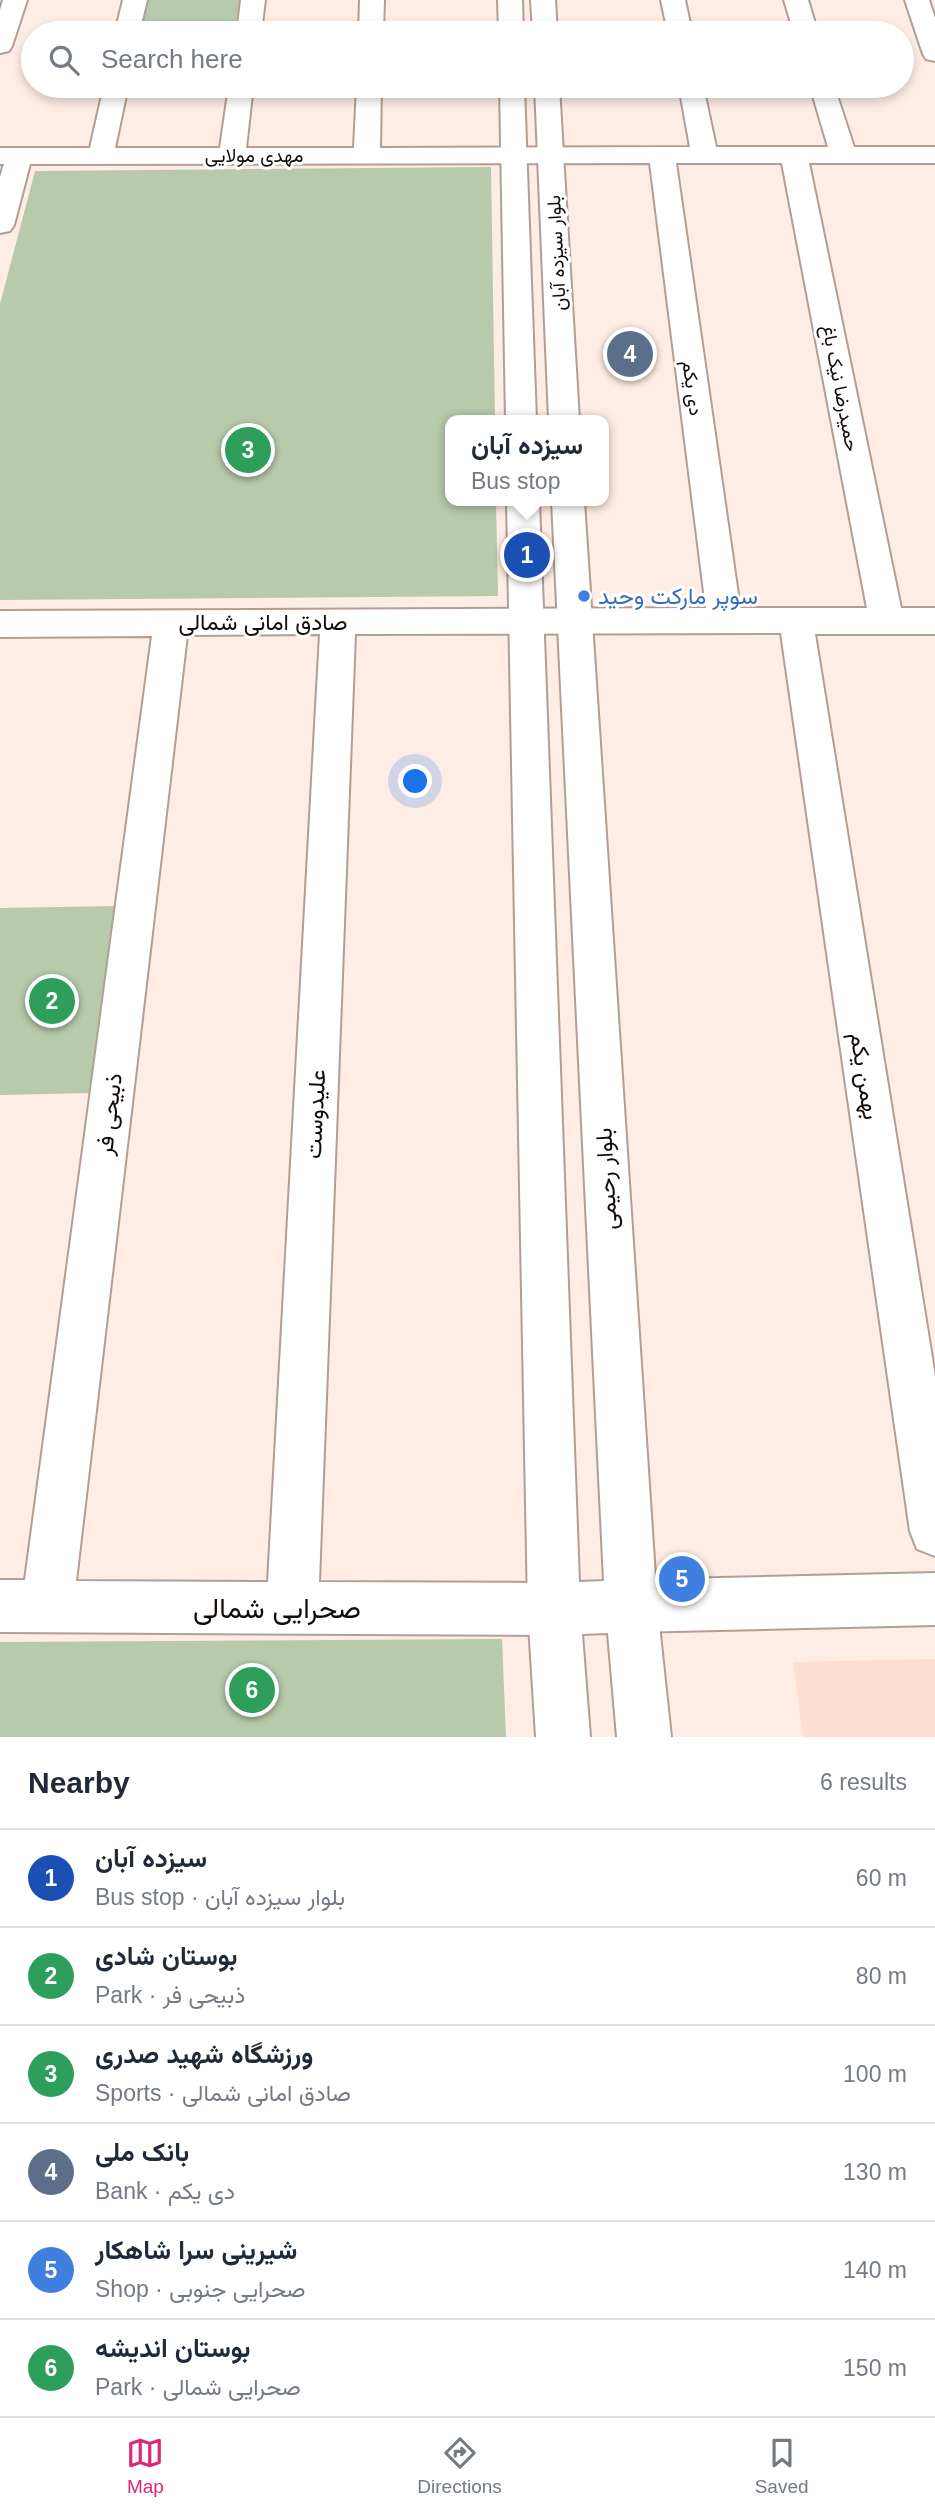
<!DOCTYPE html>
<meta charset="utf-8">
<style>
:root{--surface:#fff;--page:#f6f6f7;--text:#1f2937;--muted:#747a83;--line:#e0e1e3;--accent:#db2777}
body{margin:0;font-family:Helvetica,Vazirmatn,sans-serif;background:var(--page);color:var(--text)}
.you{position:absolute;left:416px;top:782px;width:24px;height:24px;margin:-18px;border:5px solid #fff;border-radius:50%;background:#1a73e8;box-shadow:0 0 0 10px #1a73e833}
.badge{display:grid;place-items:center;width:46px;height:46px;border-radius:50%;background:var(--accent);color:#fff;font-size:23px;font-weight:700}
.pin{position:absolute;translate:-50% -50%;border:4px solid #fff;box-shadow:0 2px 7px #0006}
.popup{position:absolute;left:445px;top:415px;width:164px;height:91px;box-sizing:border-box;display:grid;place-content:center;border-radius:14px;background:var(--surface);filter:drop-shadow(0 2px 5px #0005);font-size:23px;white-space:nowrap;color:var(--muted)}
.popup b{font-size:26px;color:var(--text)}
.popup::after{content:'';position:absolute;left:50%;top:100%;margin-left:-14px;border:14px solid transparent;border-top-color:var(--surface)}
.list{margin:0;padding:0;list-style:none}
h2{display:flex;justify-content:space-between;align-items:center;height:91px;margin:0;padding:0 28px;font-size:30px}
h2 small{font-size:23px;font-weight:400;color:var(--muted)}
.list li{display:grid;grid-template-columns:46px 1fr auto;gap:21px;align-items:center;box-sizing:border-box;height:98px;padding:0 28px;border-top:2px solid var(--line)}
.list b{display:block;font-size:26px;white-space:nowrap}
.list p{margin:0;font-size:23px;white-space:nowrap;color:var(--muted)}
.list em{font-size:23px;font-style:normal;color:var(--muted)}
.icon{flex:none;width:38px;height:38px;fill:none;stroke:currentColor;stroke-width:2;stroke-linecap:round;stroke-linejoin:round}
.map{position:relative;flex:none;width:935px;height:1737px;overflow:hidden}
.search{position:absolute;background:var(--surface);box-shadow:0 4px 10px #0003;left:21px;right:21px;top:21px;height:77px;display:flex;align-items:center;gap:18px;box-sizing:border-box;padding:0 24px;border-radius:38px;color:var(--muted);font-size:26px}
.sheet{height:679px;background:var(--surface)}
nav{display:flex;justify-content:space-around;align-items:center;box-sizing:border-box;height:98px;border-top:2px solid var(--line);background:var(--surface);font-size:19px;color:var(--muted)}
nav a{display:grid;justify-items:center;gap:4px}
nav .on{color:var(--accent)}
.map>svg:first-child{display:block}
.built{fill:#fcdfd1}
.green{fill:#b7caab}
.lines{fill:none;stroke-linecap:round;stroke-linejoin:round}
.minor-casing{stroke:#b29e94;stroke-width:4}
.major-casing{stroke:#b29e94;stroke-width:4}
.minor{fill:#fff;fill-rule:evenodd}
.major{fill:#fff;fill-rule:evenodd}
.shop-dot{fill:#3f7fe0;stroke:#fefefe;stroke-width:2.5}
.labels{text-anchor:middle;stroke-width:6;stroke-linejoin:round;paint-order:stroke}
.far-street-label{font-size:19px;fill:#120b08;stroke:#fefefe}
.shop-label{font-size:23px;fill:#366cbe;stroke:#fefefe;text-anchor:start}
.street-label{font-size:23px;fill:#120b08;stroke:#fefefe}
.near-street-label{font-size:28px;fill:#120b08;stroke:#fefefe}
</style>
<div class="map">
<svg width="935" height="1737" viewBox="0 0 935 1737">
<rect width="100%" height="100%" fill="#feede4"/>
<path class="built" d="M 935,1659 L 935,1737 L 803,1737 L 793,1662 Z"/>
<path class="green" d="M 146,0 L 243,0 L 238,30 L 140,31 Z
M 491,167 L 495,420 L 450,420 L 450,501 L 496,501 L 498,596 L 0,600 L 0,304 L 35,171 Z
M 117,906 L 92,1093 L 0,1095 L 0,908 Z
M 502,1639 L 506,1737 L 0,1737 L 0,1642 Z"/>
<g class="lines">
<defs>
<path id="minor" d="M 3,0 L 27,0 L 12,46 L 9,51 L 0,53 L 0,10 Z
M 123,0 L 147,0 L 139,33 L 115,33 Z
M 241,0 L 265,0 L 261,33 L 237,33 Z
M 360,0 L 384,0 L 383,33 L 359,33 Z
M 661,0 L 685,0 L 692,33 L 668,33 Z
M 784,0 L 808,0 L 818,33 L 794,33 Z
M 905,0 L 929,0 L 935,18 L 935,61 L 926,59 L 923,54 Z
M 104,86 L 128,86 L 115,148 L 220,148 L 229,86 L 253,86 L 246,148 L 354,148 L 357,86 L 381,86 L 380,148 L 690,147 L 679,86 L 703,86 L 716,147 L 828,147 L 810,86 L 834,86 L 854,147 L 935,147 L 935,163 L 809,163 L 901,608 L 935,608 L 935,634 L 815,634 L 935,1376 L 935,1556 L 917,1549 L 910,1531 L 781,633 L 355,634 L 319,1582 L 554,1583 L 572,1591 L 580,1609 L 572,1627 L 554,1635 L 0,1632 L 0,1580 L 25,1580 L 152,636 L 0,637 L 0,611 L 706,608 L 650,163 L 30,164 L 14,225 L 10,231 L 0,233 L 0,177 L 4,164 L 0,164 L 0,148 L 90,148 ZM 676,163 L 782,163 L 867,608 L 740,608 ZM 320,634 L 268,1582 L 76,1581 L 187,635 Z
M 935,1573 L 935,1625 L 631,1632 L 613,1624 L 605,1606 L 613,1588 L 631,1580 Z"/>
<path id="major" d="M 498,0 L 522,0 L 523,33 L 499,33 Z
M 531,0 L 555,0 L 557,33 L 533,33 Z
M 500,86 L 524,86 L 536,420 L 506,420 Z
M 535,86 L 559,86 L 579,420 L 549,420 Z
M 507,501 L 539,501 L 579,1582 L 604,1581 L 552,501 L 584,501 L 657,1606 L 671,1737 L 617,1737 L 608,1633 L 582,1634 L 590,1737 L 536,1737 L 528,1609 Z"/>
</defs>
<use href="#minor" class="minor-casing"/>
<use href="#major" class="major-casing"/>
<use href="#minor" class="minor"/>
<use href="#major" class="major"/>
</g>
<circle class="shop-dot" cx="584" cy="596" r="7"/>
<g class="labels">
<g class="far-street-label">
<text x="254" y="162">مهدی مولایی</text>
<text transform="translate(556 253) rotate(-93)" y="7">بلوار سیزده آبان</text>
<text transform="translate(693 388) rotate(82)" y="7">دی یکم</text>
<text transform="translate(841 388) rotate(79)" y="7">حمیدرضا نیک باغ</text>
</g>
<g class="shop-label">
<text x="598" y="604">سوپر مارکت وحید</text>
</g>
<g class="street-label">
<text x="263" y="630">صادق امانی شمالی</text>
<text transform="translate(865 1076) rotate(81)" y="8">بهمن یکم</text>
<text transform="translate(109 1114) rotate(-83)" y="8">ذبیحی فر</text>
<text transform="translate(315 1114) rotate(-87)" y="8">علیدوست</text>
<text transform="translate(606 1179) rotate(-93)" y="8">بلوار رحیمی</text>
</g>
<g class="near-street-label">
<text x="277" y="1618">صحرایی شمالی</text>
</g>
</g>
</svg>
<div class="you"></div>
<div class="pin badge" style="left:527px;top:555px;background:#1a4fb4">1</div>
<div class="popup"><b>سیزده آبان</b>Bus stop</div>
<div class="pin badge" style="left:52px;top:1001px;background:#2e9e5b">2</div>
<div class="pin badge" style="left:248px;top:450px;background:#2e9e5b">3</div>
<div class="pin badge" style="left:630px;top:354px;background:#5c6f8a">4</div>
<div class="pin badge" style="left:682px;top:1579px;background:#3f7fe0">5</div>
<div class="pin badge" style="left:252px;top:1690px;background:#2e9e5b">6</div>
<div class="search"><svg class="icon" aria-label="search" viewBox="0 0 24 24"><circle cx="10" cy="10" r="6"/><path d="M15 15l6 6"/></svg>Search here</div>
</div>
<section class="sheet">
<h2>Nearby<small>6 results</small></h2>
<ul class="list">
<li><span class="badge" style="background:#1a4fb4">1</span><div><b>سیزده آبان</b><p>Bus stop · بلوار سیزده آبان</p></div><em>60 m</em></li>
<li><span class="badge" style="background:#2e9e5b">2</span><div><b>بوستان شادی</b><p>Park · ذبیحی فر</p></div><em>80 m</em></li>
<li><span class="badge" style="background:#2e9e5b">3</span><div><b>ورزشگاه شهید صدری</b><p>Sports · صادق امانی شمالی</p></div><em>100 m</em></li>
<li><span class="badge" style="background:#5c6f8a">4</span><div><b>بانک ملی</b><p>Bank · دی یکم</p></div><em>130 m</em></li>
<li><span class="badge" style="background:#3f7fe0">5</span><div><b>شیرینی سرا شاهکار</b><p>Shop · صحرایی جنوبی</p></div><em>140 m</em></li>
<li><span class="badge" style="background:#2e9e5b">6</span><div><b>بوستان اندیشه</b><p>Park · صحرایی شمالی</p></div><em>150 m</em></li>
</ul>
</section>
<nav>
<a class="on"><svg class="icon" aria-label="map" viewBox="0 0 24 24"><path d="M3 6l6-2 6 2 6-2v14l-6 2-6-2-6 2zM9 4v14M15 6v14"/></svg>Map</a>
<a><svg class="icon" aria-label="directions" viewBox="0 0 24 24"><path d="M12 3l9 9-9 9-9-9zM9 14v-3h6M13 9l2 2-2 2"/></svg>Directions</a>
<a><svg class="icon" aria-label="saved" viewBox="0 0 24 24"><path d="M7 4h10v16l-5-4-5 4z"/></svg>Saved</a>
</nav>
